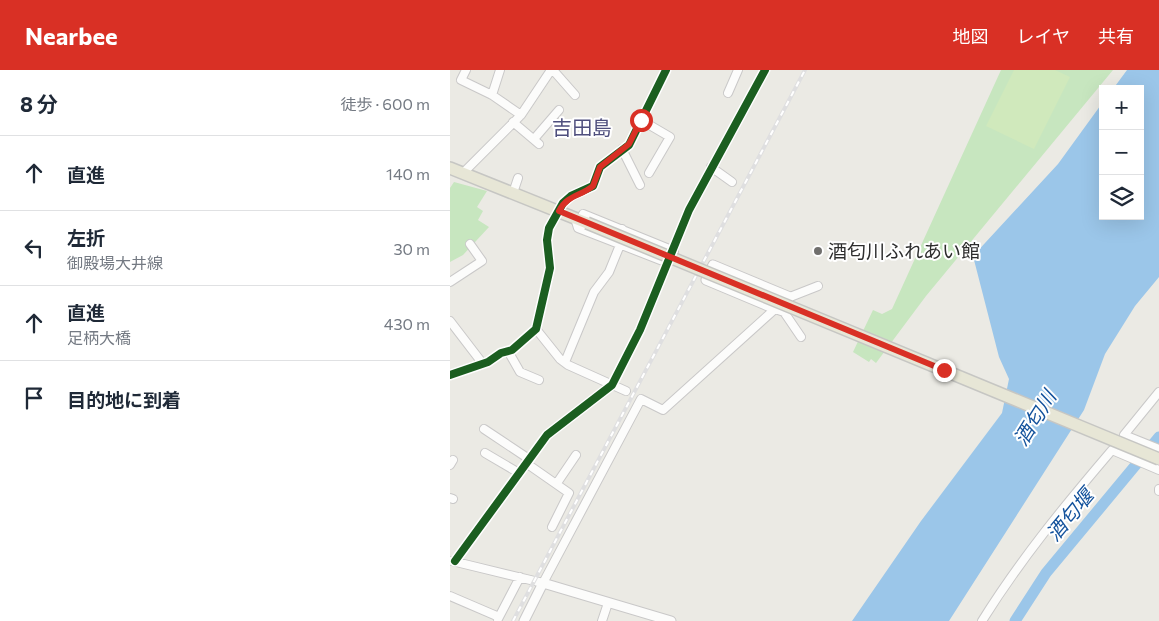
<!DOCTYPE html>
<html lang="ja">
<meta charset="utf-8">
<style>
:root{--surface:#fff;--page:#f6f6f7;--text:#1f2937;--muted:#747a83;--line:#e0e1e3;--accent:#d93025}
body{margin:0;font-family:Commissioner,"Noto Sans JP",sans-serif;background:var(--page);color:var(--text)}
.controls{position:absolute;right:15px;top:15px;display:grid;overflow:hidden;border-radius:0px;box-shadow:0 5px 20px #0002}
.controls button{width:45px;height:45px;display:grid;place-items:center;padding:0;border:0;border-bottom:1px solid var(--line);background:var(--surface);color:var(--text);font:25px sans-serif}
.stop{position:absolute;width:15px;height:15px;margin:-11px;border:4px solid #d93025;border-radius:50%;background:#fff}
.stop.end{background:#d93025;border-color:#fff;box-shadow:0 1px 5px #0008}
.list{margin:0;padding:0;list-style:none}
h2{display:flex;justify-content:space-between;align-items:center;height:65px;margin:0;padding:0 20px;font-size:21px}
h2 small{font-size:16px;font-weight:400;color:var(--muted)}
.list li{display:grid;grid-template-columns:32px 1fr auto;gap:15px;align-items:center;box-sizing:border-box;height:75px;padding:0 20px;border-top:1px solid var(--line)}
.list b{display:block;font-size:19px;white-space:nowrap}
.list p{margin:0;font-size:16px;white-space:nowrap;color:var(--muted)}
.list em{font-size:16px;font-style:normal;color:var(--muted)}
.icon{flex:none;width:28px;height:28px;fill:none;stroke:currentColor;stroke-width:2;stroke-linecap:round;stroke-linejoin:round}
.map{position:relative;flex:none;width:709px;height:551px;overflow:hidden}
header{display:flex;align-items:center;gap:30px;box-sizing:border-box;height:70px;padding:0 25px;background:var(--accent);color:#fff}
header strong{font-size:24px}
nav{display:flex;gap:28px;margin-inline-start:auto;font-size:18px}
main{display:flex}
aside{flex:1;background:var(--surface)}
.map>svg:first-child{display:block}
.green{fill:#c7e6bf}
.pitch{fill:#d0e9bc}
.water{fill:#9bc6e9}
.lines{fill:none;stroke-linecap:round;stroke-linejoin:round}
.river{stroke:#9bc6e9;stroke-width:11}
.minor-casing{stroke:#c9c8c8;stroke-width:10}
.tertiary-casing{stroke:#c9c8c8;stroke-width:11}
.primary-casing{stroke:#c6c6c3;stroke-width:14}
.minor{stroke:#fcfcfb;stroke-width:8}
.tertiary{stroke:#fcfcfb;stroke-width:9}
.primary{stroke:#e7e6d6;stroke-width:11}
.rail-casing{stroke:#dfdfe0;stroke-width:4}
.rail{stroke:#fff;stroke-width:2;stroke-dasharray:5.5;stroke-linecap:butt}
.primary-bridge-casing{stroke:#c6c6c3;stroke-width:14;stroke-linecap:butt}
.primary-bridge{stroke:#e7e6d6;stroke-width:11}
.cycleway-casing{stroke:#fff;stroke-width:11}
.cycleway{stroke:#1b5e20;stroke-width:8}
.route{stroke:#d93025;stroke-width:6}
.poi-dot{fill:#706f6d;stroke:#fff;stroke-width:2}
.labels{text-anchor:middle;stroke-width:4;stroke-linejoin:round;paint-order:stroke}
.poi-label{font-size:19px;fill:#2d2d2d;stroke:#fff;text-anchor:start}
.neighbourhood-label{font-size:20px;fill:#4f4f7d;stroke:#fff}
.water-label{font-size:20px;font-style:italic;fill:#13529c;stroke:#fff}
</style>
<header>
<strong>Nearbee</strong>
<nav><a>地図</a><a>レイヤ</a><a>共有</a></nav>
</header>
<main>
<aside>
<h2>8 分<small>徒歩 · 600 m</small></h2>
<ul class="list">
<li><svg class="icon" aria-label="ahead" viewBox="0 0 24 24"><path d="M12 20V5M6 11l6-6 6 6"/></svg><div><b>直進</b></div><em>140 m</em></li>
<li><svg class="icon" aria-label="left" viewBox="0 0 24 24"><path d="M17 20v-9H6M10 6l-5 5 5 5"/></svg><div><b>左折</b><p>御殿場大井線</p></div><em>30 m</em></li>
<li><svg class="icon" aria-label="ahead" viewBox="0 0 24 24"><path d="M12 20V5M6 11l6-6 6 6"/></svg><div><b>直進</b><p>足柄大橋</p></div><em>430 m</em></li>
<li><svg class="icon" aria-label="arrive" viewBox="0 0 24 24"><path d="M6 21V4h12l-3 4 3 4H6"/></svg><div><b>目的地に到着</b></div></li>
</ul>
</aside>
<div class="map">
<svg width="709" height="551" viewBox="0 0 709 551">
<rect width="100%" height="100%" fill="#ebeae4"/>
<path class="green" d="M 551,0 L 663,0 L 476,226 L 426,293 L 421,289 L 419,292 L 403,282 L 423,240 L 432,244 L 442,239 Z
M 4,112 L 37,121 L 27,137 L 33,141 L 28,150 L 39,157 L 13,185 L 0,192 L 0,118 Z"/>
<path class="pitch" d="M 564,0 L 605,0 L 620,7 L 584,79 L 536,56 Z"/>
<path class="water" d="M 677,0 L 709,0 L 709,207 L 685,236 L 655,284 L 634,340 L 499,551 L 402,551 L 471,451 L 552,343 L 559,309 L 549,287 L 523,186 L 608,94 L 653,32 L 653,146 L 690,146 L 690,19 L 663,19 Z"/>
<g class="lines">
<path class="river" d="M 565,551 L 596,503 L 709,367"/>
<defs>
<path id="minor" d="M 103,0 L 125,25
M 278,23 L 288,0
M 42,25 L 50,0
M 71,45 L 101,0
M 191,50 L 220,67 L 199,103
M 63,52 L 89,74
M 84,69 L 109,40
M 172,79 L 190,115
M 261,97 L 282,112
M 13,103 L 71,45 L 42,25 L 11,10 L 16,0
M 63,123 L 68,108
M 133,144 L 224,181
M 125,148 L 128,158 L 218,193
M 0,212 L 32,191 L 20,174
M 338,232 L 340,227 L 368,216
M 0,251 L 33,294
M 86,259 L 110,289 L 118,295 L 176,321
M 58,281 L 70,302 L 89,310
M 115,292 L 144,222 L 159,202 L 170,175 L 172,159
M 0,305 L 38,292 L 51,283 L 62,280 L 86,259 L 100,198 L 97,170 L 99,158 L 113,133 L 121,126 L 143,116 L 150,97 L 179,75 L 216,0
M 34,359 L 79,389
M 709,379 L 674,365 L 709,322
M 35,383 L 69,403
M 76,393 L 119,423 L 102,457
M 0,395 L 3,390
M 107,413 L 126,385
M 709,419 L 709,421
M 0,428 L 3,429
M 2,491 L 93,513 L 191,329 L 213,340 L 325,239 L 334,242 L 351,267
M 5,491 L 97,365 L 162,315 L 190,260 L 239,140 L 315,0
M 0,526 L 49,547
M 48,549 L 70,507
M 152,551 L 158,533
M 532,551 C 570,490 615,435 662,380 L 709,400"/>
<path id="tertiary" d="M 325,239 L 256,210 L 263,195 L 340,227
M 74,551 L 93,513 L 221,551"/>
<path id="primary" d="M 0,98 L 137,153"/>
</defs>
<use href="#minor" class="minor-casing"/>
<use href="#tertiary" class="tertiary-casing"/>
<use href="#primary" class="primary-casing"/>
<use href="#minor" class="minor"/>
<use href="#tertiary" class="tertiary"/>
<use href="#primary" class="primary"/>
<defs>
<path id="rail" d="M 63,551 L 355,0"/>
</defs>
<use href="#rail" class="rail-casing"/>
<use href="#rail" class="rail"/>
<defs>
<path id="primary-bridge" d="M 137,153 L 709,389"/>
</defs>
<use href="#primary-bridge" class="primary-bridge-casing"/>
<use href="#primary-bridge" class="primary-bridge"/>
<defs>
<path id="cycleway" d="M 0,305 L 38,292 L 51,283 L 62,280 L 86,259 L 100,198 L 97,170 L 99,158 L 113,133 L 121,126 L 143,116 L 150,97 L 179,75 L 216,0
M 5,491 L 97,365 L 162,315 L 190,260 L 239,140 L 315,0"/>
</defs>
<use href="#cycleway" class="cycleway-casing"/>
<use href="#cycleway" class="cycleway"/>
</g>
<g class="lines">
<path class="route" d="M 191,50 L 179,74 L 150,97 L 143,116 C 131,126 117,125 109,141 L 494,300"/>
</g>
<circle class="poi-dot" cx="368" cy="181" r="5"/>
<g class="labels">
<g class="poi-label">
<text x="378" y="188">酒匂川ふれあい館</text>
</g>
<g class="neighbourhood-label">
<text x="132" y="65">吉田島</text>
</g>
<g class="water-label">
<text transform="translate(585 348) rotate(-58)" y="7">酒匂川</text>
<text transform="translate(620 445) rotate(-50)" y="7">酒匂堰</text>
</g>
</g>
</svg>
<div class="controls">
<button>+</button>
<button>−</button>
<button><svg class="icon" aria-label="layers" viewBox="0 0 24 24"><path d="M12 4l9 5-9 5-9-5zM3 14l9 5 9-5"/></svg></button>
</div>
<div class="stop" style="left:191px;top:50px"></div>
<div class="stop end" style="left:494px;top:300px"></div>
</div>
</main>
